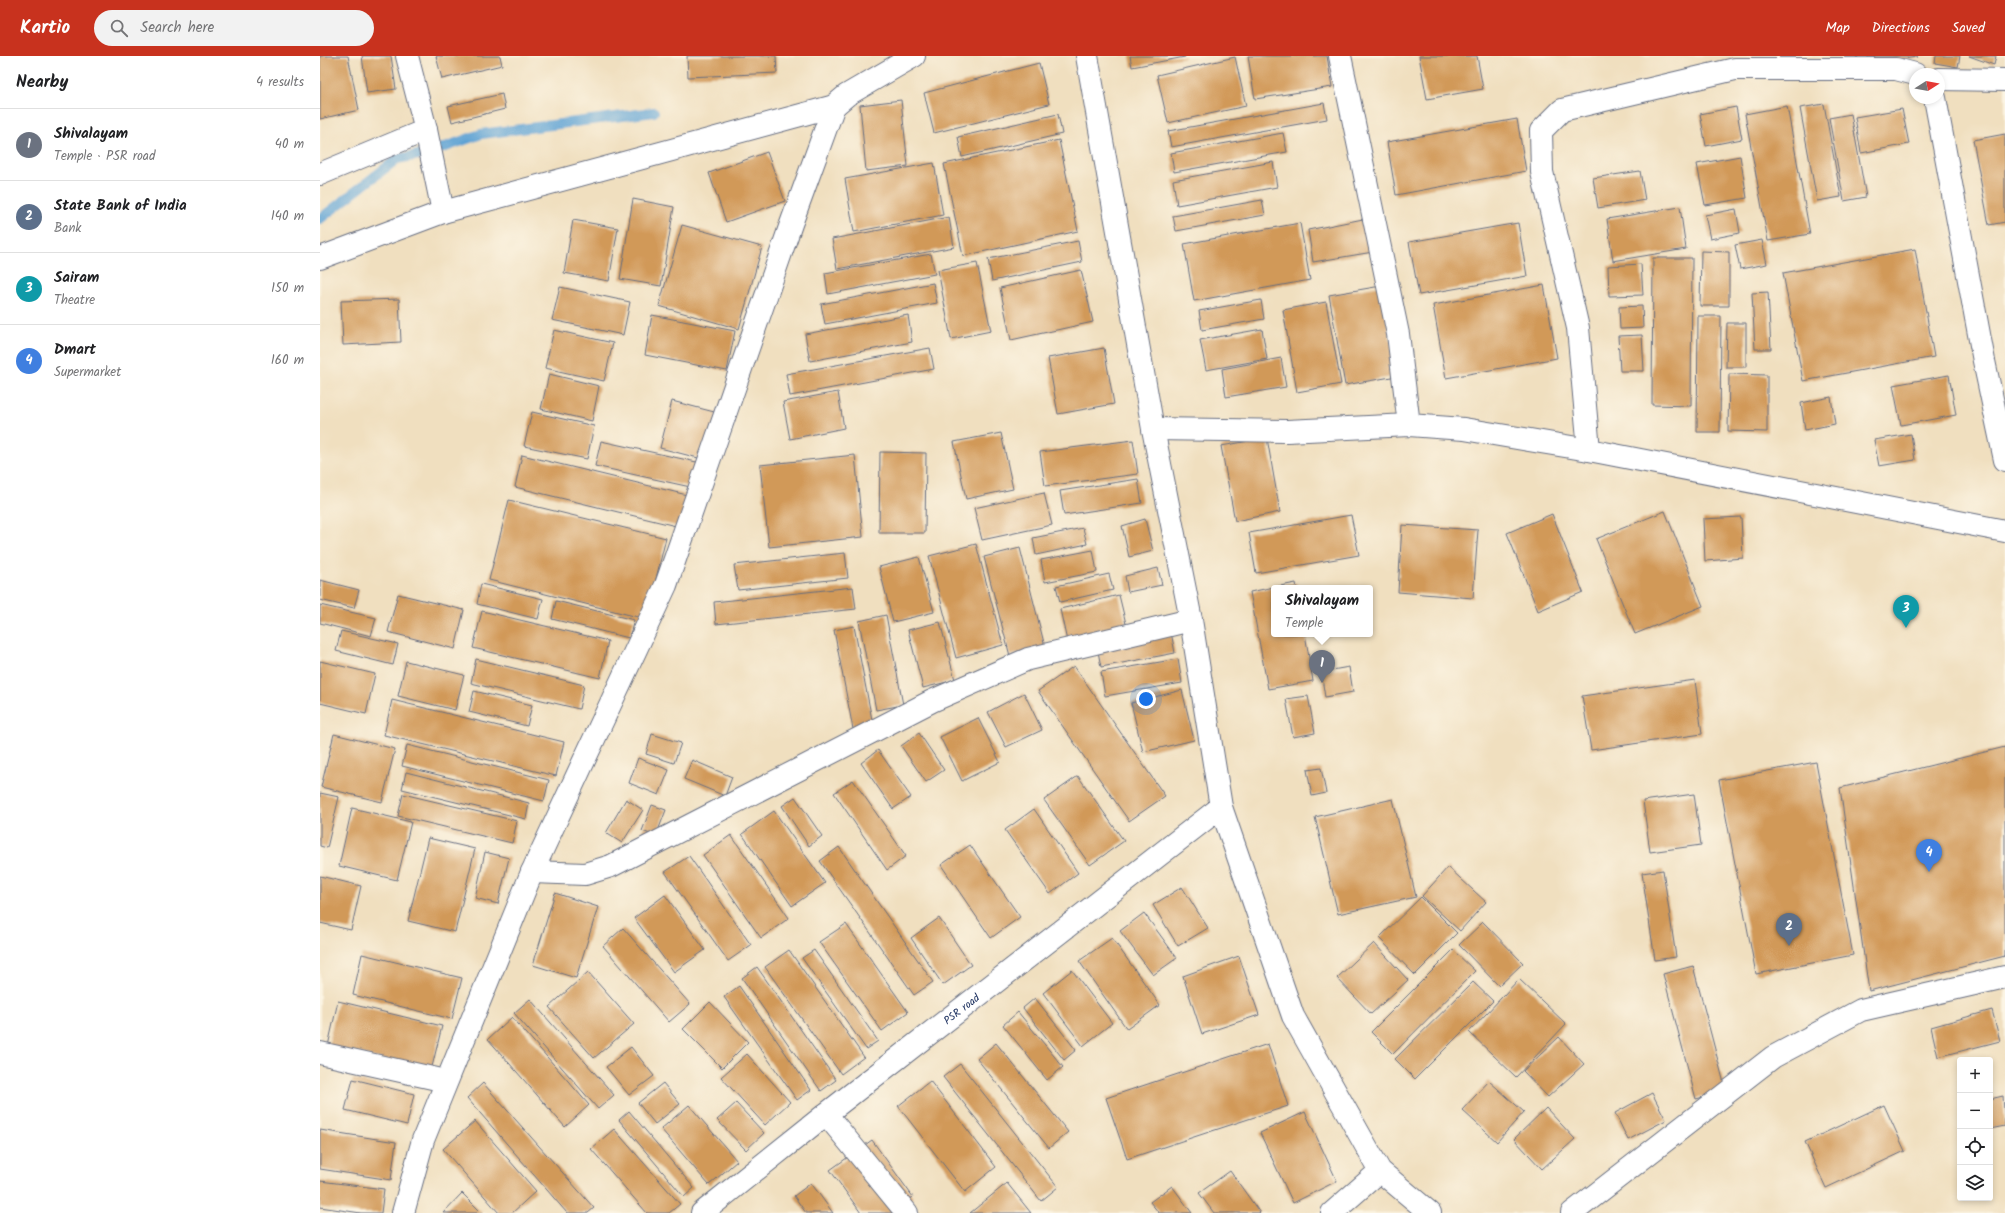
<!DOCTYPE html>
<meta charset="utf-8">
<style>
:root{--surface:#fff;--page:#f2f2f2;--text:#202124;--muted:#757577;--line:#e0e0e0;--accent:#c8321e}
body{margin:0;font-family:Kalam,sans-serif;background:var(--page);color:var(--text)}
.controls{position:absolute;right:12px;bottom:12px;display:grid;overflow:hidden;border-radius:4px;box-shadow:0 2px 6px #0003}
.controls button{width:36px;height:36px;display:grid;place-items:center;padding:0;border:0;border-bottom:1px solid var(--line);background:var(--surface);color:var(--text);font:20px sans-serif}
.compass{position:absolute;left:1589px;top:12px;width:36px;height:36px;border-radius:50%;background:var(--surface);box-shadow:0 2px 6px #0003;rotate:79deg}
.you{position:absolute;left:826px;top:643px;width:14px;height:14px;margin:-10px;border:3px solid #fff;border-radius:50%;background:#1a73e8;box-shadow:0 0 0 6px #1a73e833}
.badge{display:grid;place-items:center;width:26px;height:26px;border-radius:50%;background:var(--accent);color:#fff;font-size:13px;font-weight:700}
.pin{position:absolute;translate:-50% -33px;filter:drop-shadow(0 1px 2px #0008)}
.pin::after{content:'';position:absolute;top:21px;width:14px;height:12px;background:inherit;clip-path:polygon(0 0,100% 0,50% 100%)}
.popup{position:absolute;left:951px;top:529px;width:102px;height:52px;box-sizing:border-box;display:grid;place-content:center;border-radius:4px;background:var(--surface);filter:drop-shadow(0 1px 3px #0005);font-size:13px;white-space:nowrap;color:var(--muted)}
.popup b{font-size:15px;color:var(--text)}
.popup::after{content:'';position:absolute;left:50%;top:100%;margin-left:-8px;border:8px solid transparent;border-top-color:var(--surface)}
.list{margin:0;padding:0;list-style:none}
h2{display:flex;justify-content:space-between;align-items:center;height:52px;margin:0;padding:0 16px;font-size:17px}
h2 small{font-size:13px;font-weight:400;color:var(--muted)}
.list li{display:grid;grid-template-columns:26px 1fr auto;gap:12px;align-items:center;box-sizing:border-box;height:72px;padding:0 16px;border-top:1px solid var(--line)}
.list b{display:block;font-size:15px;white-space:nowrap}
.list p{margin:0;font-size:13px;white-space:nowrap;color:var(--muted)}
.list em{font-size:13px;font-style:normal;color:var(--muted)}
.icon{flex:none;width:22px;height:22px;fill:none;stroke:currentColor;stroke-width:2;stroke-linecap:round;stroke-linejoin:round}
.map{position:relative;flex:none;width:1685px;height:1157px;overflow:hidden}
header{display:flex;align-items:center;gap:24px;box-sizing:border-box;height:56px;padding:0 20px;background:var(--accent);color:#fff}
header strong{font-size:19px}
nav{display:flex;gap:22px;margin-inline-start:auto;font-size:14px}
.search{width:280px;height:36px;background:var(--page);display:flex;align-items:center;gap:10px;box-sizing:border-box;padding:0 14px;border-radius:22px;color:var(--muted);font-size:15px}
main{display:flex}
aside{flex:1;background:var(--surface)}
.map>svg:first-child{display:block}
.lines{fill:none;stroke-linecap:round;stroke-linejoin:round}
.stream{stroke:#5fa3d4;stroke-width:10}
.building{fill:#d19958}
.minor-casing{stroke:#666d80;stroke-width:24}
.minor{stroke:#fff;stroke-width:22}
.labels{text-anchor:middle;stroke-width:3;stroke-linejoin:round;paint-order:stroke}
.street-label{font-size:11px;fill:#1b2f5e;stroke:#fcf5e5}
</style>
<header>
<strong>Kartio</strong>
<div class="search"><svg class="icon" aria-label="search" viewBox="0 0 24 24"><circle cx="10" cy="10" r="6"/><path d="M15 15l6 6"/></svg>Search here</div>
<nav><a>Map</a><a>Directions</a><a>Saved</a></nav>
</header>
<main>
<aside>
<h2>Nearby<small>4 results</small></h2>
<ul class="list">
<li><span class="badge" style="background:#6b7280">1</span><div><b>Shivalayam</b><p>Temple · PSR road</p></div><em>40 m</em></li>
<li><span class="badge" style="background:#5c6f8a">2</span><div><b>State Bank of India</b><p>Bank</p></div><em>140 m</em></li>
<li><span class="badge" style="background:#0f9aa8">3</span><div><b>Sairam</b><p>Theatre</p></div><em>150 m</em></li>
<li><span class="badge" style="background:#3f7fe0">4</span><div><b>Dmart</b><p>Supermarket</p></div><em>160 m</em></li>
</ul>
</aside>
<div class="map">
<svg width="1685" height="1157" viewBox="0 0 1685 1157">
<rect width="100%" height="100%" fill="#fcf5e5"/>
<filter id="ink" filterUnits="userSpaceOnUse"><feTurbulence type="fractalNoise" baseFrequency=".025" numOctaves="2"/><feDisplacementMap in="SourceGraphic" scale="8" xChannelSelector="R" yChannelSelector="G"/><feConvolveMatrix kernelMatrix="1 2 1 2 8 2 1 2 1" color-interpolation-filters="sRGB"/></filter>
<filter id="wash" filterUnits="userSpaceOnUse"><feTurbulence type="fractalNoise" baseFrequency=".012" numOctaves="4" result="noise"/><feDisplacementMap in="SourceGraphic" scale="16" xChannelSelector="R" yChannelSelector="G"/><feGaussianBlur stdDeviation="0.9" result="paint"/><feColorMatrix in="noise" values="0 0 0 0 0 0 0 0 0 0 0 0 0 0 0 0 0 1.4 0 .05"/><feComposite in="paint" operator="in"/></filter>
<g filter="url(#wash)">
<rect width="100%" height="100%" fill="#f0dfbf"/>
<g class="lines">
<path class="stream" d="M 0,163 L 77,103 L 109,97 L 161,78 L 334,56"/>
</g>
<g id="blocks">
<path class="building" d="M 0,0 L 28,0 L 39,54 L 0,63 Z
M 42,0 L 71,0 L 76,33 L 47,37 Z
M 116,0 L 180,0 L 182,9 L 122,23 Z
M 367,0 L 456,0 L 457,17 L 368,21 Z
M 810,0 L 865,0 L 865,1 L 812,11 Z
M 928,0 L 1007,0 L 1012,31 L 935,43 Z
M 1099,0 L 1157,0 L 1163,33 L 1107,43 Z
M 1548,0 L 1597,0 L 1598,1 L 1549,7 Z
M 1616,0 L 1640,0 L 1638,11 L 1615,7 Z
M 1649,0 L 1676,0 L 1674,9 Z
M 915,1 L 926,50 L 848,67 L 837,19 Z
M 719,7 L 729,48 L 614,77 L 604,37 Z
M 182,38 L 185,53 L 132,66 L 128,50 Z
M 581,44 L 588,110 L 546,115 L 540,49 Z
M 1004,47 L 1007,63 L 851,91 L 848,75 Z
M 1504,48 L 1521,141 L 1497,145 L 1480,52 Z
M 1467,50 L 1490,178 L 1448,185 L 1425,58 Z
M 1416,51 L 1422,83 L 1386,90 L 1380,58 Z
M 1582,53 L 1589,88 L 1541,97 L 1535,61 Z
M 738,58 L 742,78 L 642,101 L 638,81 Z
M 1531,58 L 1546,141 L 1524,145 L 1509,62 Z
M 1197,63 L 1206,115 L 1076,139 L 1067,86 Z
M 963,77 L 967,96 L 854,116 L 851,97 Z
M 1685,78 L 1685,166 L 1669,169 L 1653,84 Z
M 739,84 L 758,175 L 643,200 L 624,108 Z
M 447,96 L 465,145 L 406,166 L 389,117 Z
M 1420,100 L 1427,142 L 1385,149 L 1377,108 Z
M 953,106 L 957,131 L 857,149 L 853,124 Z
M 614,107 L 623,159 L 534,176 L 525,123 Z
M 1320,115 L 1325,144 L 1278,152 L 1273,122 Z
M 313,143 L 354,151 L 341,230 L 300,223 Z
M 942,144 L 945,159 L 856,175 L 853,160 Z
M 1360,151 L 1366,193 L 1293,205 L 1287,163 Z
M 1416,153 L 1420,177 L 1390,183 L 1385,159 Z
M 629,161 L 634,191 L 517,213 L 512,183 Z
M 1053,161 L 1059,195 L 993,206 L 988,174 Z
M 253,164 L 298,172 L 289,225 L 244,217 Z
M 980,167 L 990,224 L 874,245 L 864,188 Z
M 1198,167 L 1207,220 L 1099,239 L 1089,186 Z
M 362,169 L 442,191 L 419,273 L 339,250 Z
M 1442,184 L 1447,208 L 1420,213 L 1415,189 Z
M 758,185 L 762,206 L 672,225 L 668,203 Z
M 1595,193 L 1614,301 L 1483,325 L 1463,217 Z
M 1381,195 L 1409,196 L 1409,250 L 1380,250 Z
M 611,198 L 615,218 L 508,238 L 505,217 Z
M 1333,202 L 1372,202 L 1371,350 L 1332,349 Z
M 657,207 L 671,275 L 631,283 L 618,214 Z
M 1321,208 L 1323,239 L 1289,240 L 1288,210 Z
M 761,214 L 773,266 L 691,284 L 680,232 Z
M 613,227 L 617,247 L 505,268 L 501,248 Z
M 1224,229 L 1237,302 L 1126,322 L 1113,249 Z
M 1061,230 L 1077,320 L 1025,329 L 1009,239 Z
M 240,231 L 310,246 L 303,279 L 232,264 Z
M 1448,236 L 1451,293 L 1435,293 L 1432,237 Z
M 79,243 L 81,286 L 23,289 L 21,245 Z
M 941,244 L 944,263 L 882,274 L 879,255 Z
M 1006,246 L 1021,328 L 977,336 L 963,254 Z
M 1322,250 L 1323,272 L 1300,273 L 1299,251 Z
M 332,259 L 415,275 L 407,315 L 325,299 Z
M 588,259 L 592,286 L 490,305 L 485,278 Z
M 1378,260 L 1401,260 L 1400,376 L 1377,376 Z
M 1407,267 L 1426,267 L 1426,311 L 1406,311 Z
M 942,273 L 947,303 L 886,314 L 880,284 Z
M 234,274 L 293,287 L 284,325 L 225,312 Z
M 1322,279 L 1324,315 L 1300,315 L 1298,280 Z
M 610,292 L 614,313 L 470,340 L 466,318 Z
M 784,292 L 794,348 L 738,358 L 728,302 Z
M 961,302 L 966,331 L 906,341 L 902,313 Z
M 229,318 L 279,330 L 272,365 L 221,353 Z
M 1409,318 L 1447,319 L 1447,376 L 1408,375 Z
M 1629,319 L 1636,359 L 1581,369 L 1573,329 Z
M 518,336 L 524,372 L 470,383 L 463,346 Z
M 1511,341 L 1515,368 L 1485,374 L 1481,347 Z
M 352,345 L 398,357 L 386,404 L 340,392 Z
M 212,356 L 274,370 L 267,403 L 204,390 Z
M 681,377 L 693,433 L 646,443 L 634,386 Z
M 1591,378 L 1595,404 L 1559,410 L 1554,384 Z
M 947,382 L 960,456 L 915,465 L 901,390 Z
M 813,384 L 818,418 L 725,430 L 720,396 Z
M 281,385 L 381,407 L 375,432 L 275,410 Z
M 560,396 L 606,397 L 605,477 L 559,477 Z
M 202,399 L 367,439 L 360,471 L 195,431 Z
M 535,399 L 543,481 L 449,491 L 440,409 Z
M 818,423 L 822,447 L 744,459 L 740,435 Z
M 724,437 L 732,469 L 662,484 L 654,452 Z
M 189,444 L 346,482 L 326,563 L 169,524 Z
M 1345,455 L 1383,550 L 1315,578 L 1276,483 Z
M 1232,458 L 1263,536 L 1218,555 L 1187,477 Z
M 1031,459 L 1039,499 L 936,517 L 929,477 Z
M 1421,461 L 1423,502 L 1385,505 L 1383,463 Z
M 825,463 L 833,495 L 809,501 L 802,470 Z
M 1082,469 L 1158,474 L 1153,542 L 1078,536 Z
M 763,472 L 767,488 L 716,499 L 713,482 Z
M 656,488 L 683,589 L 636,602 L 609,500 Z
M 700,492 L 725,591 L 690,600 L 664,501 Z
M 773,494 L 777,516 L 725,526 L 721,504 Z
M 525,497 L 528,522 L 418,534 L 414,509 Z
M 599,501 L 614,556 L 573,566 L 559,511 Z
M 838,512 L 842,529 L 808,536 L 805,520 Z
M 789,518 L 793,534 L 740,546 L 736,530 Z
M 0,524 L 39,534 L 34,552 L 0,544 Z
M 976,527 L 977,532 L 955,532 L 955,531 Z
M 161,528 L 223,543 L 218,563 L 157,548 Z
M 533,531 L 536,553 L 396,568 L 394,546 Z
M 954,531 L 954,578 L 985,578 L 993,625 L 948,633 L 930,536 Z
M 78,538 L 144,554 L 135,593 L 68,576 Z
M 799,539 L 808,576 L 748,590 L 740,553 Z
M 236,545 L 314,564 L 309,582 L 232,563 Z
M 0,549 L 56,562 L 51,580 L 0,567 Z
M 162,555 L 288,585 L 280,622 L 153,592 Z
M 566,559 L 583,649 L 556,654 L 539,565 Z
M 620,566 L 635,624 L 603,632 L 588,574 Z
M 534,570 L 553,669 L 533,673 L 514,574 Z
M 21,575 L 78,588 L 73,609 L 16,595 Z
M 851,576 L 855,597 L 781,611 L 777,590 Z
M 156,603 L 264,629 L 259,653 L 151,627 Z
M 858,603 L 862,627 L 785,640 L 781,616 Z
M 0,605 L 55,618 L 46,658 L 0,647 Z
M 86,605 L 144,619 L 135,654 L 78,640 Z
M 754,610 L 845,740 L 809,765 L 718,635 Z
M 1029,611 L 1033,636 L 1005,641 L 1001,616 Z
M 1375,624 L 1382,678 L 1271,694 L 1262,640 Z
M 862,634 L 874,684 L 823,696 L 811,647 Z
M 154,635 L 212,649 L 207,670 L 149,656 Z
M 704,637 L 722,674 L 686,691 L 668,656 Z
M 988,640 L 995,677 L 973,681 L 966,643 Z
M 72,644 L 244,686 L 236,720 L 64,679 Z
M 658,662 L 680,706 L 642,725 L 620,681 Z
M 599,677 L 624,714 L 606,726 L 581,690 Z
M 14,678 L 75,693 L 62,746 L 1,731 Z
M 332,678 L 361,687 L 354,707 L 326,698 Z
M 87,689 L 229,724 L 224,745 L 82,710 Z
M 1685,691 L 1685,900 L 1549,935 L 1520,732 Z
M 558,694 L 591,741 L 573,753 L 541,707 Z
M 318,702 L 349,714 L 339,739 L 309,727 Z
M 372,704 L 412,721 L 405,740 L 364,723 Z
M 1496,706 L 1533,899 L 1436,918 L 1399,724 Z
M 1001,712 L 1006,737 L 992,740 L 987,714 Z
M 86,716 L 209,747 L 206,763 L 82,733 Z
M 758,720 L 804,785 L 770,809 L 724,744 Z
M 533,724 L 586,800 L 567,814 L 514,737 Z
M 0,737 L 19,741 L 7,792 L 0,790 Z
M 83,738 L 197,765 L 192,787 L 78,760 Z
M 1374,738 L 1381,789 L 1330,796 L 1323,745 Z
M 475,741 L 502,780 L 489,790 L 462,750 Z
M 306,743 L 323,754 L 302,787 L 286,777 Z
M 1073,743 L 1096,841 L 1018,858 L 995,761 Z
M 332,749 L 346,754 L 336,780 L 322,775 Z
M 32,752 L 91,766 L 77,824 L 19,810 Z
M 714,753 L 758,817 L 730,838 L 685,774 Z
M 454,755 L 505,827 L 472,850 L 422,778 Z
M 411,779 L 469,862 L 441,882 L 383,799 Z
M 108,782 L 155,793 L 135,876 L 88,865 Z
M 650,789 L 700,861 L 671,882 L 621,809 Z
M 519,791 L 613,926 L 594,939 L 500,805 Z
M 165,796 L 189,802 L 178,848 L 155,842 Z
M 369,800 L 431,889 L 408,905 L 345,816 Z
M 1128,811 L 1166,846 L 1140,875 L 1102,840 Z
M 1343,814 L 1356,901 L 1335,904 L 1322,817 Z
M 0,820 L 41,830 L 31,874 L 0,867 Z
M 862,831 L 888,872 L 858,890 L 833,849 Z
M 235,837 L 278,851 L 256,922 L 213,909 Z
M 345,839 L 385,894 L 354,916 L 314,862 Z
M 1101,841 L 1137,877 L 1095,919 L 1059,882 Z
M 824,857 L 857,902 L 833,919 L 800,875 Z
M 619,862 L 651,909 L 623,929 L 591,882 Z
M 1163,866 L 1203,907 L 1179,930 L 1139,889 Z
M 526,868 L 588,956 L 562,975 L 499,886 Z
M 303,872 L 370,948 L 349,966 L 283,890 Z
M 792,882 L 840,949 L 807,973 L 759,905 Z
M 1054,887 L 1088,924 L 1051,958 L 1017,922 Z
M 469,894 L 544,1001 L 521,1018 L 445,911 Z
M 494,894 L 558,985 L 546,993 L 482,902 Z
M 1133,894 L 1155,915 L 1073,998 L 1051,976 Z
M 42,898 L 142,922 L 132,963 L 33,939 Z
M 919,900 L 939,959 L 882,978 L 863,920 Z
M 1373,910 L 1406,1035 L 1376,1043 L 1343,918 Z
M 437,911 L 516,1024 L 501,1035 L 422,922 Z
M 752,914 L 792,967 L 763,990 L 723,937 Z
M 268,916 L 314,968 L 274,1002 L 229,951 Z
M 1199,923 L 1246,968 L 1196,1021 L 1149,976 Z
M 1153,926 L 1173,945 L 1095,1023 L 1075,1003 Z
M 419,930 L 491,1034 L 477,1044 L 404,941 Z
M 715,942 L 756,994 L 744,1004 L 703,952 Z
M 210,943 L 294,1039 L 278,1053 L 194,957 Z
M 18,945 L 122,970 L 111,1015 L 8,990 Z
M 390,946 L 428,986 L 402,1012 L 363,973 Z
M 1672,954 L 1680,985 L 1618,1001 L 1611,971 Z
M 698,956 L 743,1011 L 727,1024 L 683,969 Z
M 192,961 L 269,1049 L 245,1071 L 168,983 Z
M 1239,981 L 1264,1008 L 1228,1041 L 1203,1015 Z
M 676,987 L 748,1076 L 729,1092 L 657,1003 Z
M 948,988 L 968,1050 L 807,1103 L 786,1042 Z
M 311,991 L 334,1020 L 309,1039 L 286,1011 Z
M 427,998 L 470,1046 L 445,1069 L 401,1021 Z
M 640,1008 L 738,1131 L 721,1145 L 623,1021 Z
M 33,1023 L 94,1038 L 87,1069 L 25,1054 Z
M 610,1025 L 676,1111 L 645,1136 L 578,1050 Z
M 1169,1025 L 1204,1056 L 1177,1086 L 1142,1054 Z
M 163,1027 L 274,1152 L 268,1157 L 247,1157 L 147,1042 Z
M 343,1027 L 360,1048 L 335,1068 L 318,1047 Z
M 1332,1037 L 1346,1064 L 1308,1084 L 1295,1057 Z
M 1683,1040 L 1685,1070 L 1670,1073 L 1670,1043 Z
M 416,1047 L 444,1077 L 426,1094 L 397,1064 Z
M 369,1049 L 417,1105 L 389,1129 L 341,1073 Z
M 1564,1049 L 1585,1095 L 1506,1132 L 1485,1086 Z
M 1226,1052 L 1255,1083 L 1222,1113 L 1194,1083 Z
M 309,1055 L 374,1132 L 364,1141 L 299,1064 Z
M 985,1056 L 1017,1125 L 973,1147 L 940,1077 Z
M 155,1065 L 216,1135 L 192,1157 L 179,1157 L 123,1093 Z
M 294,1073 L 360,1148 L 349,1157 L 327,1157 L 271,1093 Z
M 0,1074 L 76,1086 L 71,1124 L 0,1113 Z
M 552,1084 L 593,1141 L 571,1157 L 541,1157 L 510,1114 Z
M 910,1115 L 940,1157 L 894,1157 L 879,1137 Z
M 0,1125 L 64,1133 L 61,1157 L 41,1157 L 0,1151 Z
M 491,1127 L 513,1157 L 486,1157 L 474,1140 Z
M 687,1127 L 711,1157 L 650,1157 Z
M 852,1130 L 872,1157 L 839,1157 L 830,1146 Z
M 142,1137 L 162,1157 L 123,1157 Z"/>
</g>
</g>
<g filter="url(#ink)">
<use href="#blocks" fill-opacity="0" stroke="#666d80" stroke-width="1"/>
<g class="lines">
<defs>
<g id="minor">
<path d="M 87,0 L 106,74 L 123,156"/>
<path d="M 767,0 L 833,373 L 871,564 L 901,751 L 973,960 L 1060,1115 L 1110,1157"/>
<path d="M 1020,0 L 1078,278 L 1089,369"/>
<path d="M 1619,23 L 1685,24"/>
<path d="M 1615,42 L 1664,305 L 1685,404"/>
<path d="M 0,118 L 106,74"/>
<path d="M 0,202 L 123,156 L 514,50 L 527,39 L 594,0"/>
<path d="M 833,373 L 967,375 L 1089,369 L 1144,373 L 1269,394 L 1685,475"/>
<path d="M 1269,394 L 1258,272 L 1222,116 L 1221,75 L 1242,54 L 1415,13 L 1576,13 L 1595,18"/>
<path d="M 212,816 L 265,818 L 291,810 L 612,645 L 708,603 L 871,564"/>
<path d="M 0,997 L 126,1025"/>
<path d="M 506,1058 L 587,1157"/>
<path d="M 83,1157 L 103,1084 L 212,816 L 346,529 L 471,168 L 514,50"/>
<path id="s1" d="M 382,1157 L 506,1058 L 901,751"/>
<path d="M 1012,1157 L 1060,1115"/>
<path d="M 1252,1157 L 1453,1001 L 1541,954 L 1685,921"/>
</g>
</defs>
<use href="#minor" class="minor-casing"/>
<use href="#minor" class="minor"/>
</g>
</g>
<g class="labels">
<g class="street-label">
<text dy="4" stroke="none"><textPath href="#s1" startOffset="330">PSR road</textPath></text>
</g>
</g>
</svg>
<div class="controls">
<button>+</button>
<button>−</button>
<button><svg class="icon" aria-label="locate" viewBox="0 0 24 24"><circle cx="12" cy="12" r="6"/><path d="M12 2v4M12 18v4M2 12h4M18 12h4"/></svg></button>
<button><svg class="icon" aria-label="layers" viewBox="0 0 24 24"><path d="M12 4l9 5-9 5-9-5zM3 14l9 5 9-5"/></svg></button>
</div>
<svg class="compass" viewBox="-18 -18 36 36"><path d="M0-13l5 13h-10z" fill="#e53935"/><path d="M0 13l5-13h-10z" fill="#757577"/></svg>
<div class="you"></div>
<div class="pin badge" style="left:1002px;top:627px;background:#6b7280">1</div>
<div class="popup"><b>Shivalayam</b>Temple</div>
<div class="pin badge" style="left:1469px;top:890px;background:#5c6f8a">2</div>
<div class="pin badge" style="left:1586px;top:572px;background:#0f9aa8">3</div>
<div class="pin badge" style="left:1609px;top:816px;background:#3f7fe0">4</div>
</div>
</main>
